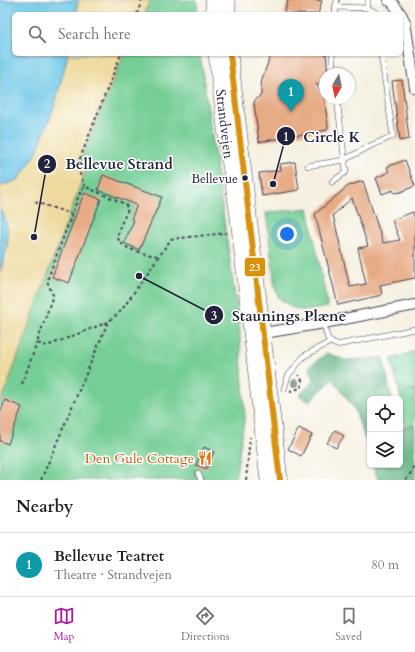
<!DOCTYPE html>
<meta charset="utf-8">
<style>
:root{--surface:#fff;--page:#f6f6f6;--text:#202124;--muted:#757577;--line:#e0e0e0;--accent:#b5179e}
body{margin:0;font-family:Cardo,serif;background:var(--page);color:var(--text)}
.controls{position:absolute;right:12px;bottom:12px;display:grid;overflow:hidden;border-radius:6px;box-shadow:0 1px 3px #0004}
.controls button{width:36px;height:36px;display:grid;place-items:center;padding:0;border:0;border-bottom:1px solid var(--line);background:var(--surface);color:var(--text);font:20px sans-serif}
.compass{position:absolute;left:319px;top:68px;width:36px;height:36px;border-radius:50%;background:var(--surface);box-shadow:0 1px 3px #0004;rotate:189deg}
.you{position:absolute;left:287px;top:234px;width:14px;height:14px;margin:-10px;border:3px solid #fff;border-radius:50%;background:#1a73e8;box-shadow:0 0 0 6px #1a73e833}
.badge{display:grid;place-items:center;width:26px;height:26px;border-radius:50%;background:var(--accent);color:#fff;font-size:13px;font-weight:700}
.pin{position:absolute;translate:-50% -33px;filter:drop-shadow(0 1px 2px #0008)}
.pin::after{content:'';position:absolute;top:21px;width:14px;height:12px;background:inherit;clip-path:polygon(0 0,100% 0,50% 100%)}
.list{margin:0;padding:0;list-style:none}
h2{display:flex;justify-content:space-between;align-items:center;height:52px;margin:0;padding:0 16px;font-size:17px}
h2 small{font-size:13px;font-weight:400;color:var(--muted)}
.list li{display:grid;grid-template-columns:26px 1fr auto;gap:12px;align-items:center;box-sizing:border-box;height:64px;padding:0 16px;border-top:1px solid var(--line)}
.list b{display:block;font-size:15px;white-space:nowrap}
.list p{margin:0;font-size:13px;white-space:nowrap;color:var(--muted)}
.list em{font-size:13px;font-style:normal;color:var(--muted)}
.icon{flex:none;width:22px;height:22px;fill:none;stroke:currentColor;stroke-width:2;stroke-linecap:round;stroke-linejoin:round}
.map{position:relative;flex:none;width:415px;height:480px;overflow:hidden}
.search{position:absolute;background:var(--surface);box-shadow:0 1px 3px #0004;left:12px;right:12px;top:12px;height:44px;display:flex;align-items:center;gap:10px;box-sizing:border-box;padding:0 14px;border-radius:6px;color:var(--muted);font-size:15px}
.sheet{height:116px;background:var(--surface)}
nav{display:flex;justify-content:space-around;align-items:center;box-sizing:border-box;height:56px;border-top:1px solid var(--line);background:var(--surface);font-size:11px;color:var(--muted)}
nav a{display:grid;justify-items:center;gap:2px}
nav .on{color:var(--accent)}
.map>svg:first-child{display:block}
.green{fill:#74ce95;stroke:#4b7868}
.forest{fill:#5fb17e;stroke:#406a5c}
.sand{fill:#eeda9e;stroke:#887e6c}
.water{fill:#68c5e6;stroke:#457490}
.building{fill:#e7ac86;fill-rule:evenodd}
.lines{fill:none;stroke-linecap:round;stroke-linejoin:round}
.lane-casing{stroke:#424154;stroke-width:6}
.street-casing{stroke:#424154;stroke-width:12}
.secondary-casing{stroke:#424154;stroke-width:16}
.path{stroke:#424154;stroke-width:2;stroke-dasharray:3 3;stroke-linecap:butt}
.lane{stroke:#fff;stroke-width:5}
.street{stroke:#fff;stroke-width:10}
.secondary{stroke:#fff;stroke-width:15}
.bus-1-casing{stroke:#fff;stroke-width:9}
.bus-1{stroke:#d79209;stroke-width:6}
.tree{fill:#91a096}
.bus-dot{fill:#22223b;stroke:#fff;stroke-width:1.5}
.labels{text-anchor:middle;stroke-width:3;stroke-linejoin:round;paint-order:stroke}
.bus-label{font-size:13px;fill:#22223b;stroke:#fff;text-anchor:end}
.street-label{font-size:14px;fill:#22223b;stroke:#fff}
.food-label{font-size:14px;fill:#c56008;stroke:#fff;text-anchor:end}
.leader{fill:none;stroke:#22223b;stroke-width:1.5}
.callout-dot{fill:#22223b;stroke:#fff;stroke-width:1.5}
.mark-label{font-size:12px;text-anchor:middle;font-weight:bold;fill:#fff}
.callout-label{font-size:15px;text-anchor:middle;font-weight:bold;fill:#22223b;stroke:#fff;stroke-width:3;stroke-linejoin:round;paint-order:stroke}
.line-badge{stroke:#fff;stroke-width:1.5}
.badge-label{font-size:11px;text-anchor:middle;font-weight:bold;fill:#fff}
</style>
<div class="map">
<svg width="415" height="480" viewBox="0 0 415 480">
<rect width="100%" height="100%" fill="#fff"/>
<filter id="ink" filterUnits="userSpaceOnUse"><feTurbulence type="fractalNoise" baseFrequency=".025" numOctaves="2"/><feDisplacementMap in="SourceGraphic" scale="8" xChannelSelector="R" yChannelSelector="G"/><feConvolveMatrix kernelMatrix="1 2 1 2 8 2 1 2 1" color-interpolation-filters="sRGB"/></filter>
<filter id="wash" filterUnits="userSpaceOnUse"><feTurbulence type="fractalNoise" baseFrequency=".012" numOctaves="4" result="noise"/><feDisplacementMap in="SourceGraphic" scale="16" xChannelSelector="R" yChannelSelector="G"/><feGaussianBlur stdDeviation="0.9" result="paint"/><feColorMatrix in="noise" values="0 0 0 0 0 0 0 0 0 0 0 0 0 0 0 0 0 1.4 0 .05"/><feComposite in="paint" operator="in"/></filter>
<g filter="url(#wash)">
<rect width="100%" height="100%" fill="#f5f0df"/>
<path class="green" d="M 150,0 L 197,0 L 197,14 L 144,14 Z
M 124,54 L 200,54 L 239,324 L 245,415 L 235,480 L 0,480 L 0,405 L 86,169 L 78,165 Z
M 308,208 L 328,307 L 304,311 L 291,307 L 279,298 L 275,288 L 266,213 Z
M 415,351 L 415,389 L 407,392 L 415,390 L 415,426 L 405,428 L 400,395 L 391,359 Z"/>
<path class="forest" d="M 327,353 L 345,360 L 366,359 L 383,357 L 392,399 L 370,399 L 370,455 L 355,410 L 333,379 L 309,402 L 299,395 L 314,380 L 309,367 Z
M 415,425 L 415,480 L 378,480 L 373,465 L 400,465 L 400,428 Z"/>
<path class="sand" d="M 78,0 L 150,0 L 144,14 L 76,14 Z
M 68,54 L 124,54 L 78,165 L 86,169 L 0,405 L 0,272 L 8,245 L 7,228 L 3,213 L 0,210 L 0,186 L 18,180 L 36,154 L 55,104 Z"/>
<path class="water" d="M 0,0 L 78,0 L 76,14 L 14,14 L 14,54 L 68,54 L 55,104 L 36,154 L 18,180 L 0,186 Z
M 0,210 C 14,228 5,253 0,272 Z"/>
<g id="blocks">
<path class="building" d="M 288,0 L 317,0 L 322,1 L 318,14 L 284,14 Z
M 271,54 L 326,54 L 328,74 L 325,74 L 325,83 L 316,84 L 324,95 L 328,127 L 327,130 L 259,142 L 254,103 L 255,100 L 261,95 L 261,87 L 262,79 Z
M 402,80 L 409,139 L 400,141 L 392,81 Z
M 405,160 L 415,186 L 398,193 L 397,192 L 394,193 L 393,190 L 382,194 L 376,178 L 389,172 L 387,167 Z
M 295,162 L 299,190 L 262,196 L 259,173 L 281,170 L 280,164 Z
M 103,175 L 162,197 L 139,250 L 124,243 L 134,220 L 131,219 L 137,205 L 98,190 Z
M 363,181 L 383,243 L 400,240 L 392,220 L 413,212 L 415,218 L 415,278 L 380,285 L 382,295 L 338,305 L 315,214 L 348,186 ZM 352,198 L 368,246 L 358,248 L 366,284 L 350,287 L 333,215 Z
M 84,193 L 101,199 L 69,283 L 52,277 Z
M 5,400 L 22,407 L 8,444 L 0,441 L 0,413 Z
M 299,428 L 312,435 L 301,456 L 288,449 Z
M 335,430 L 344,436 L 336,448 L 327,443 Z
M 204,447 L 214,452 L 206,469 L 196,465 Z"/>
</g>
</g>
<g filter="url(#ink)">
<use href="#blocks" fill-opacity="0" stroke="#424154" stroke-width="1"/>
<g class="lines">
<defs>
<path id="lane" d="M 335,7 L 367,8 L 375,12 L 375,14
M 367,8 L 368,0
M 335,14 L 337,0
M 332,54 L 334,74
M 308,166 L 344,160 L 370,146 L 393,136 L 381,54
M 332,182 L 346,172 L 337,98
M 324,323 C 326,333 326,342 337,345 L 415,329
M 284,389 L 288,376 L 304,356 L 330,342
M 198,473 L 201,480"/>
<path id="street" d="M 388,0 L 392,2 L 401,14
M 401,14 L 405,22 L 415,88
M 258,334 L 324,323 L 415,305"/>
<path id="secondary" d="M 213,0 L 214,14
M 228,0 L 228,14
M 216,54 L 228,152 L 237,209 L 268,480
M 230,54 L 280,480"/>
</defs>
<use href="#lane" class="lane-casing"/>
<use href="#street" class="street-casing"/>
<use href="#secondary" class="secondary-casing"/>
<path class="path" d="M 137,14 L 142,0
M 85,187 L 77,166 L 121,54
M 35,202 L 72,214
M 108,322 L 47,346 L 37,343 L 53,295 L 47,281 L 81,190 L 86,187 L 125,204 L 128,209 C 125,217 118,227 118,236 C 117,249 149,255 158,256
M 22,384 L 37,343
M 290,391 L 301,388 L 302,380 L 299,375
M 41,480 L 108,322 L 121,311 L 171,239 L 227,233
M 246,480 L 250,437
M 406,480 L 415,467"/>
<use href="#lane" class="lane"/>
<use href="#street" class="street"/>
<use href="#secondary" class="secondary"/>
<defs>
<path id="bus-1" d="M 230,54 L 280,480"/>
</defs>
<use href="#bus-1" class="bus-1-casing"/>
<use href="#bus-1" class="bus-1"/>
</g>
<circle class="tree" cx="295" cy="383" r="4"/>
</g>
<defs>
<symbol id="restaurant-bare" viewBox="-9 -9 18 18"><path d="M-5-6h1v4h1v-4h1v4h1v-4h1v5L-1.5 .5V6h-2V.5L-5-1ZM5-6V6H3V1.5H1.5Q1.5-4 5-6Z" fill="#e8710a" stroke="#fff" stroke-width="2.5" paint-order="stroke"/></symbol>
</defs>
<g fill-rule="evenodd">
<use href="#restaurant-bare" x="195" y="448" width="20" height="20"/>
</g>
<circle class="bus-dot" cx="245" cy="178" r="3.5"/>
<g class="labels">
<g class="bus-label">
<text x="238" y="183">Bellevue</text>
</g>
<g class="street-label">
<text transform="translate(225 124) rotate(83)" y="5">Strandvejen</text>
</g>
<g class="food-label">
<text x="194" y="463">Den Gule Cottage</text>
</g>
</g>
<path class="leader" d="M273 184L286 136M34 237L47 164M139 276L214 315"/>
<g class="callout-dot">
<circle cx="273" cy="184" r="4"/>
<circle cx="34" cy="237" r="4"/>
<circle cx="139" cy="276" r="4"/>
<circle cx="286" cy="136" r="10"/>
<circle cx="47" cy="164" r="10"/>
<circle cx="214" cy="315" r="10"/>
</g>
<g class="mark-label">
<text x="286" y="141">1</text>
<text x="47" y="168">2</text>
<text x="214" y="320">3</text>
</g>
<g class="callout-label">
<text x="332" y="142">Circle K</text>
<text x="119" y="169">Bellevue Strand</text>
<text x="289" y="321">Staunings Plæne</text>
</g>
<rect class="line-badge" x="244" y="257" width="22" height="20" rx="4" fill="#d79209"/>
<g class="badge-label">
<text x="255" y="271">23</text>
</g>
</svg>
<div class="controls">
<button><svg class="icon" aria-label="locate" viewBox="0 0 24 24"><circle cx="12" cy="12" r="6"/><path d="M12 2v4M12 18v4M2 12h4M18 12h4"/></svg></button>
<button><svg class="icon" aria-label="layers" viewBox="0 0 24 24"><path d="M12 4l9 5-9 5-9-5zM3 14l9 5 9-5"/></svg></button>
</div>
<svg class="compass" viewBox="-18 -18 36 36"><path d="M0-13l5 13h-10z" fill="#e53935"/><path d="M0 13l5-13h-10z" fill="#757577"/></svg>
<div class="you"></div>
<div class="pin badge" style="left:291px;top:112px;background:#0f9aa8">1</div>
<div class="search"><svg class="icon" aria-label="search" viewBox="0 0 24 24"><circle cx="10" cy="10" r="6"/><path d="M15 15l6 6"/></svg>Search here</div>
</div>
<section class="sheet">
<h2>Nearby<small></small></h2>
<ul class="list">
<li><span class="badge" style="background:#0f9aa8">1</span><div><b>Bellevue Teatret</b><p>Theatre · Strandvejen</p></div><em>80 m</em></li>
</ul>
</section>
<nav>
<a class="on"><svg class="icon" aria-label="map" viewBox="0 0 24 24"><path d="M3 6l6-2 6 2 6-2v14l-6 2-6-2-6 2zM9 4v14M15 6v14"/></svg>Map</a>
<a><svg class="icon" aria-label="directions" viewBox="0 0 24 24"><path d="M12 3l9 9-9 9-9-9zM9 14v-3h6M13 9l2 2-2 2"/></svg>Directions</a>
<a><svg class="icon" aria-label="saved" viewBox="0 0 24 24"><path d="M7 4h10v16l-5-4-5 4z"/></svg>Saved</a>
</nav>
